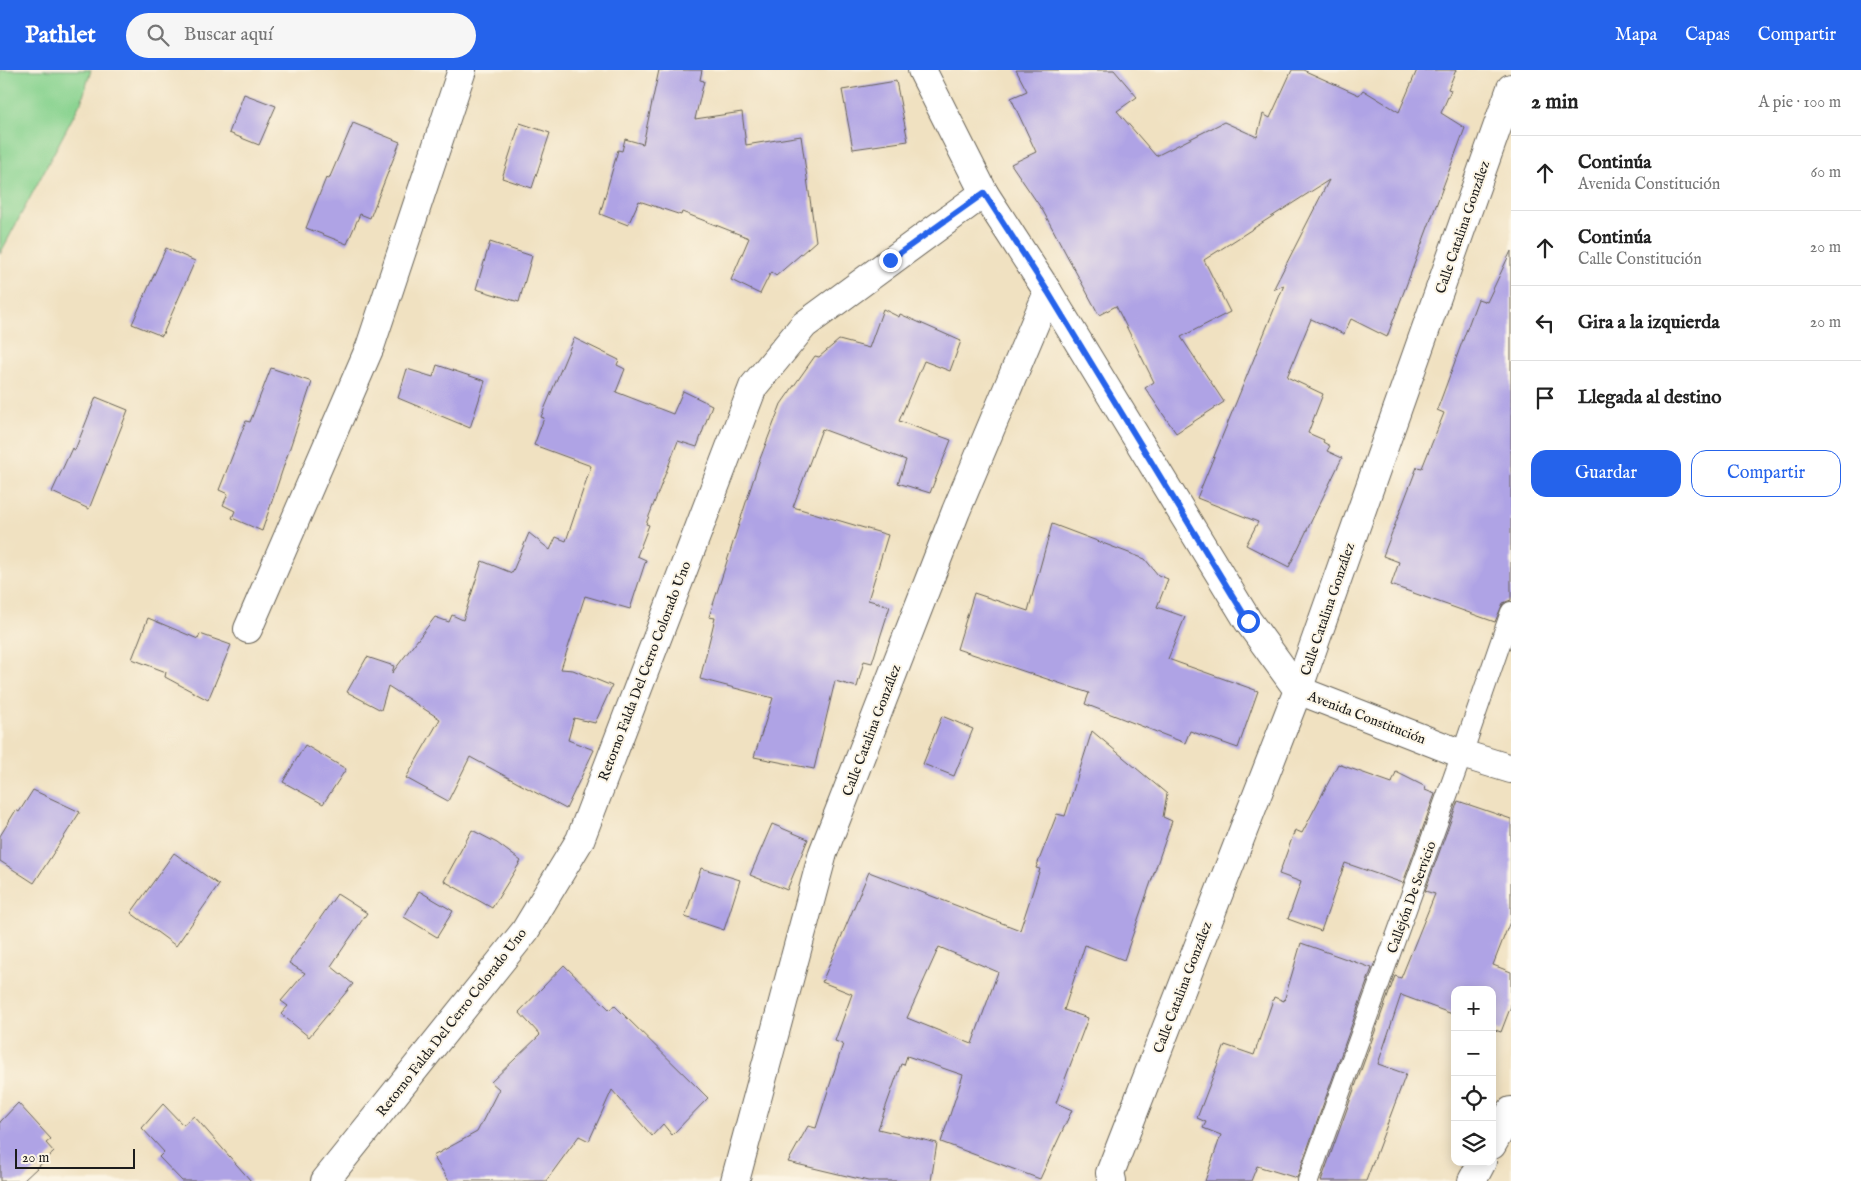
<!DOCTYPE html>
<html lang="es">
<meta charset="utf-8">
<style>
:root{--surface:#fff;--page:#f6f6f6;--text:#222;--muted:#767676;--line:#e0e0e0;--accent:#2563eb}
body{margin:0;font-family:"IM FELL English",serif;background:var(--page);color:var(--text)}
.controls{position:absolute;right:15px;bottom:15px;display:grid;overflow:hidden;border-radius:10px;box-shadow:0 2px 12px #0003}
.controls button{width:45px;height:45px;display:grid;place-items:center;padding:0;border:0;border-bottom:1px solid var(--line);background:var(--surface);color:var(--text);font:25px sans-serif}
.scale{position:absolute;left:15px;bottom:12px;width:120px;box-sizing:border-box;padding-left:5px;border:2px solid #1c1c1c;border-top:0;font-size:14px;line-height:18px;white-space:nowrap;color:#1c1c1c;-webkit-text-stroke:4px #fcf5e5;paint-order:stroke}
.stop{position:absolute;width:15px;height:15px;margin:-11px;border:4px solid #2563eb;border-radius:50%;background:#fff}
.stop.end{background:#2563eb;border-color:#fff;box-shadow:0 1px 5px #0008}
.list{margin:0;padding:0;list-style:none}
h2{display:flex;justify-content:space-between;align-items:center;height:65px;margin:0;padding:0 20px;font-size:21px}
h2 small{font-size:16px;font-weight:400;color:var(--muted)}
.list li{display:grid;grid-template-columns:32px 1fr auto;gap:15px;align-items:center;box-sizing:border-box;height:75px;padding:0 20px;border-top:1px solid var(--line)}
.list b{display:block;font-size:19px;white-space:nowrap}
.list p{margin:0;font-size:16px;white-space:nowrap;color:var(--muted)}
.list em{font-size:16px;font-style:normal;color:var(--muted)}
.actions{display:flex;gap:10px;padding:15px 20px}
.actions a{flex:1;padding:11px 0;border:1px solid var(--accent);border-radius:15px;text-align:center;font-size:18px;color:var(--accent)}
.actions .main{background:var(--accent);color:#fff}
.icon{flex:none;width:28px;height:28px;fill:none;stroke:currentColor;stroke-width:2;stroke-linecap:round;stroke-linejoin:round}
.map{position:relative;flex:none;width:1511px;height:1111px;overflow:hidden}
header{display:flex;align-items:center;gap:30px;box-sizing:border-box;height:70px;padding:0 25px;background:var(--accent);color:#fff}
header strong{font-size:24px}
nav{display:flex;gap:28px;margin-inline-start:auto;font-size:18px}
.search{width:350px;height:45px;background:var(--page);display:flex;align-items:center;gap:12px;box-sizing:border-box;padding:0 18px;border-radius:28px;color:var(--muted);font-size:19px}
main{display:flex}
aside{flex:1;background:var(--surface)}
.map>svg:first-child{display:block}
.green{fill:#89d390;stroke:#527856}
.building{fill:#afa3e5;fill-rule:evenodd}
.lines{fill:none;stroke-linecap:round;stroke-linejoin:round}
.service-casing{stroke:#666156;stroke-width:22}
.minor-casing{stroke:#666156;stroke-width:30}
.tertiary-casing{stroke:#666156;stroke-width:30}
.service{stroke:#fff;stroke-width:20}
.minor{stroke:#fff;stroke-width:28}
.tertiary{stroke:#fff;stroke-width:28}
.route{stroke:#2563eb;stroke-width:6}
.labels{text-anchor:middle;stroke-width:4;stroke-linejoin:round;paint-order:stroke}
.street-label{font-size:14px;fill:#1c1c1c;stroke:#fcf5e5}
</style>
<header>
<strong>Pathlet</strong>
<div class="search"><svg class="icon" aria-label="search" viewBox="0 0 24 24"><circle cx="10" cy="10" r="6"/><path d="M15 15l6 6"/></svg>Buscar aquí</div>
<nav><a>Mapa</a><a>Capas</a><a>Compartir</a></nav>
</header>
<main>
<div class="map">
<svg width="1511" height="1111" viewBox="0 0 1511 1111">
<rect width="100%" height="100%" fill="#fcf5e5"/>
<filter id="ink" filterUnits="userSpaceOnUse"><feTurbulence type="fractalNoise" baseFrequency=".02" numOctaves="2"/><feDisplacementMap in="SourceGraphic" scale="10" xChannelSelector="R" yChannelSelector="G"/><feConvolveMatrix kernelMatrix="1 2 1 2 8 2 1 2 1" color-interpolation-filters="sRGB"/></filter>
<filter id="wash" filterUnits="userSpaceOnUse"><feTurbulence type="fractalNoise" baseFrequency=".0096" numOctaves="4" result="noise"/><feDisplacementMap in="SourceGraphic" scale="20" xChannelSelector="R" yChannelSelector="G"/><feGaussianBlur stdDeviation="1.12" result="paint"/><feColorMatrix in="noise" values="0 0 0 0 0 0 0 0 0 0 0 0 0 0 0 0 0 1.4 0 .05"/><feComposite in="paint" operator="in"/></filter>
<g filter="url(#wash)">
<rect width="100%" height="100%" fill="#f0e1c1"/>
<path class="green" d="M 0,0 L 91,0 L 82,30 L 0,184 Z"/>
<g id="blocks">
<path class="building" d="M 659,0 L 702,0 L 700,10 L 704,11 L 695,49 L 742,42 L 746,75 L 801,66 L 816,171 L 776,206 L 771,202 L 760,224 L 731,210 L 749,168 L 682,142 L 681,145 L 639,131 L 628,155 L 600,144 L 618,80 L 622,81 L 625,69 L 643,74 Z
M 1016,0 L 1114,0 L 1137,27 L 1117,41 L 1156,86 L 1224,52 L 1257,67 L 1263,44 L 1270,48 L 1292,0 L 1303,0 L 1359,25 L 1363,20 L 1399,42 L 1417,0 L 1456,0 L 1448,19 L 1451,20 L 1441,43 L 1465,58 L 1387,267 L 1351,249 L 1344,264 L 1311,249 L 1287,307 L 1323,324 L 1308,363 L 1324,370 L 1323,372 L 1330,376 L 1327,381 L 1342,388 L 1289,497 L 1246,475 L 1258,452 L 1197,428 L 1284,215 L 1273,220 L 1329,110 L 1204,190 L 1230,242 L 1181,267 L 1224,332 L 1176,363 L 1145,318 L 1154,312 L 1116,236 L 1099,245 L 1043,141 L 1011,94 L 1036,82 L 1011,28 L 1027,21 Z
M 896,11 L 908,71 L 853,79 L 842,20 Z
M 244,24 L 276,36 L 259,75 L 229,63 Z
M 353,53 L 400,72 L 370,148 L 360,144 L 347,174 L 306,158 L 326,108 L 329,109 Z
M 520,53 L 550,63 L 532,118 L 502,108 Z
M 490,172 L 532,186 L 519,232 L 476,219 Z
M 166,178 L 195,191 L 162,266 L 132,254 Z
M 1511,181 L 1511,530 L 1503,533 L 1495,552 L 1391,515 L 1399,492 L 1383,486 L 1417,397 L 1422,398 L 1444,343 L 1437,340 L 1478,229 L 1487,232 Z
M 883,239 L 899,247 L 900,244 L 961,271 L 950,301 L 924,291 L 899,351 L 951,370 L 930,423 L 898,413 L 906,390 L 822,359 L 793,437 L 888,465 L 868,530 L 890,536 L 872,593 L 864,591 L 857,617 L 835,611 L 814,699 L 754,687 L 773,628 L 700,609 L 715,548 L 709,547 L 760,389 L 781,334 L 815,286 L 819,287 L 839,270 L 869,278 Z
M 574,268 L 619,290 L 617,295 L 625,299 L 616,322 L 673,344 L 683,321 L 712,335 L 697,377 L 678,371 L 646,454 L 649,455 L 637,486 L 646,490 L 630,539 L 585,526 L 561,599 L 573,600 L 612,616 L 595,653 L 574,648 L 568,670 L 594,680 L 566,739 L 470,687 L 448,731 L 406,708 L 440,649 L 388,616 L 381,640 L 347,622 L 367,587 L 394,596 L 392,603 L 435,547 L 449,552 L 452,545 L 463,550 L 482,491 L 512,503 L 529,463 L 550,480 L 556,467 L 566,471 L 591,396 L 534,375 L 544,348 L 541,347 Z
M 437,295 L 485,311 L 470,358 L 398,328 L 407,299 L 433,307 Z
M 271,298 L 312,312 L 262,461 L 232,448 L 235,441 L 223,435 L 228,424 L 219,420 L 246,351 L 250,352 Z
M 96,327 L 128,340 L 89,439 L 52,422 L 72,378 L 75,380 Z
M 1052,454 L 1145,489 L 1158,505 L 1168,509 L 1157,537 L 1185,547 L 1168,589 L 1258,621 L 1238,678 L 1190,661 L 1185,673 L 1085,634 L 1089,623 L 957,579 L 974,523 L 1028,541 Z
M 148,548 L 198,569 L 200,564 L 231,575 L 208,630 L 165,607 L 166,602 L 132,589 Z
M 942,646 L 973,659 L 954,706 L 923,694 Z
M 1092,661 L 1167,724 L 1163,747 L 1172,751 L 1124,890 L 1085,875 L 1064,940 L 1088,948 L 1056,1033 L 1072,1040 L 1040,1109 L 941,1072 L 963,1005 L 907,986 L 904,995 L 901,994 L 878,1059 L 937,1073 L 931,1111 L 868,1111 L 788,1092 L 808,1056 L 816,1058 L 843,974 L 835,971 L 852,924 L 822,912 L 869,802 L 1020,860 L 1040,799 L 1036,798 L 1057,744 L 1065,746 ZM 939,877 L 998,902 L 972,974 L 907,948 Z
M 305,675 L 346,699 L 323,734 L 283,712 Z
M 1338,694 L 1392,713 L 1396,702 L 1426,717 L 1425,720 L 1435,724 L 1403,813 L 1345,793 L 1321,861 L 1288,849 L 1301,812 L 1279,804 L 1295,760 L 1302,763 Z
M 33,720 L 80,742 L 34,813 L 0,791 L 0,766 L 16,740 L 19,742 Z
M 1458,731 L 1511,749 L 1511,849 L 1493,895 L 1511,902 L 1511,936 L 1501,962 L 1492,959 L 1492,920 L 1455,920 L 1455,945 L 1401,925 L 1378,994 L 1406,1004 L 1366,1111 L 1321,1111 L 1395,906 L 1401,908 L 1435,824 L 1425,821 Z
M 772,754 L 808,769 L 787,820 L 750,805 Z
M 472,760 L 497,773 L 521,791 L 492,838 L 444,811 Z
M 174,783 L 219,815 L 176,876 L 131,843 Z
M 701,798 L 740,810 L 724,860 L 685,847 Z
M 419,821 L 453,841 L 437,867 L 404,847 Z
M 337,824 L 367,843 L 331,896 L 353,914 L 309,967 L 281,944 L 288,936 L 281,931 L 305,903 L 289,893 Z
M 1301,873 L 1372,898 L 1297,1108 L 1257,1096 L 1251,1111 L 1205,1111 L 1221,1065 L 1203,1058 L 1206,1052 L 1197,1048 L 1225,975 L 1254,985 L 1274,927 L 1284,931 Z
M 564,895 L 610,940 L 614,935 L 708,1028 L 672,1065 L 663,1054 L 652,1066 L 612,1020 L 589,1071 L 579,1066 L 546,1111 L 449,1111 L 433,1086 L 477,1062 L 499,1019 L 491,1012 L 540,965 L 519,942 Z
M 18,1033 L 51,1069 L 46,1073 L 54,1082 L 23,1111 L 0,1111 L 0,1052 Z
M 163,1034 L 183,1055 L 194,1046 L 251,1111 L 182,1111 L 159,1087 L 164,1082 L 142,1058 Z"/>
</g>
</g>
<g filter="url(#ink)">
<use href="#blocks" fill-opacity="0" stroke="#666156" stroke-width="1"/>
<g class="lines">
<defs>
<path id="service" d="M 1308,1111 L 1462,684 L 1511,542"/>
<path id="minor" d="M 248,559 L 370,277 L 462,0
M 325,1111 L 525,861 L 580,770 L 753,317 L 804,255 L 984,123 L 922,0
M 735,1111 L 823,783 L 956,441 L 1048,222
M 1112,1111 L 1110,1103 L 1298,620 L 1511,18"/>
<path id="tertiary" d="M 984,123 L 1048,222 L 1248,551 L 1298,620 L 1462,684 L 1511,699
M 1492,1075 L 1511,1041
M 1472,1111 L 1482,1092"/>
</defs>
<use href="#service" class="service-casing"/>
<use href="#minor" class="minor-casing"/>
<use href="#tertiary" class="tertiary-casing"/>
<use href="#service" class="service"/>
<use href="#minor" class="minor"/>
<use href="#tertiary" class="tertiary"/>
</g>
</g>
<g class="lines" filter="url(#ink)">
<path class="route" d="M 890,190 L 984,123 L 1048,222 L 1248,551"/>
</g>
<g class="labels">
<g class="street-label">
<text transform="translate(1462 157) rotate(-71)" y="5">Calle Catalina González</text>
<text transform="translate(1327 539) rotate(-71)" y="5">Calle Catalina González</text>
<text transform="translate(644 601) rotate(-69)" y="5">Retorno Falda Del Cerro Colorado Uno</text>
<text transform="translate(1367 647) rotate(21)" y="5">Avenida Constitución</text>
<text transform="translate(871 660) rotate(-69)" y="5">Calle Catalina González</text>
<text transform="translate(1411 827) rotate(-70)" y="5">Callejón De Servicio</text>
<text transform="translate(1182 917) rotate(-69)" y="5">Calle Catalina González</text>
<text transform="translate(451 952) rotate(-52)" y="5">Retorno Falda Del Cerro Colorado Uno</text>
</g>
</g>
</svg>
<div class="controls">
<button>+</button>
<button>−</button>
<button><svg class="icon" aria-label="locate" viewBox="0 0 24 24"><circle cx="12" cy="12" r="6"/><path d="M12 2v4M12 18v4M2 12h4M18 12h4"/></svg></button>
<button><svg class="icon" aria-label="layers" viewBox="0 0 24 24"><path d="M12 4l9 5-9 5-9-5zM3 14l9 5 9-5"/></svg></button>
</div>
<div class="scale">20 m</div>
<div class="stop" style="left:1248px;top:551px"></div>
<div class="stop end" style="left:890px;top:190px"></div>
</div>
<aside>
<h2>2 min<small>A pie · 100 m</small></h2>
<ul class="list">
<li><svg class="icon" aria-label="ahead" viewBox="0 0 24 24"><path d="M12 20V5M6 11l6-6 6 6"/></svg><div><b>Continúa</b><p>Avenida Constitución</p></div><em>60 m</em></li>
<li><svg class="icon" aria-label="ahead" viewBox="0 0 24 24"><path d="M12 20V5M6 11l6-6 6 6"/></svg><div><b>Continúa</b><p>Calle Constitución</p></div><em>20 m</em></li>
<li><svg class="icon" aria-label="left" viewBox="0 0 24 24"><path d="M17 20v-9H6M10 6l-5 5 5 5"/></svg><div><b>Gira a la izquierda</b></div><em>20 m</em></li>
<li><svg class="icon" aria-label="arrive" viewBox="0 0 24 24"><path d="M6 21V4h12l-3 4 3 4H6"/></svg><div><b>Llegada al destino</b></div></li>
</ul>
<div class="actions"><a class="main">Guardar</a><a>Compartir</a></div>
</aside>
</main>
